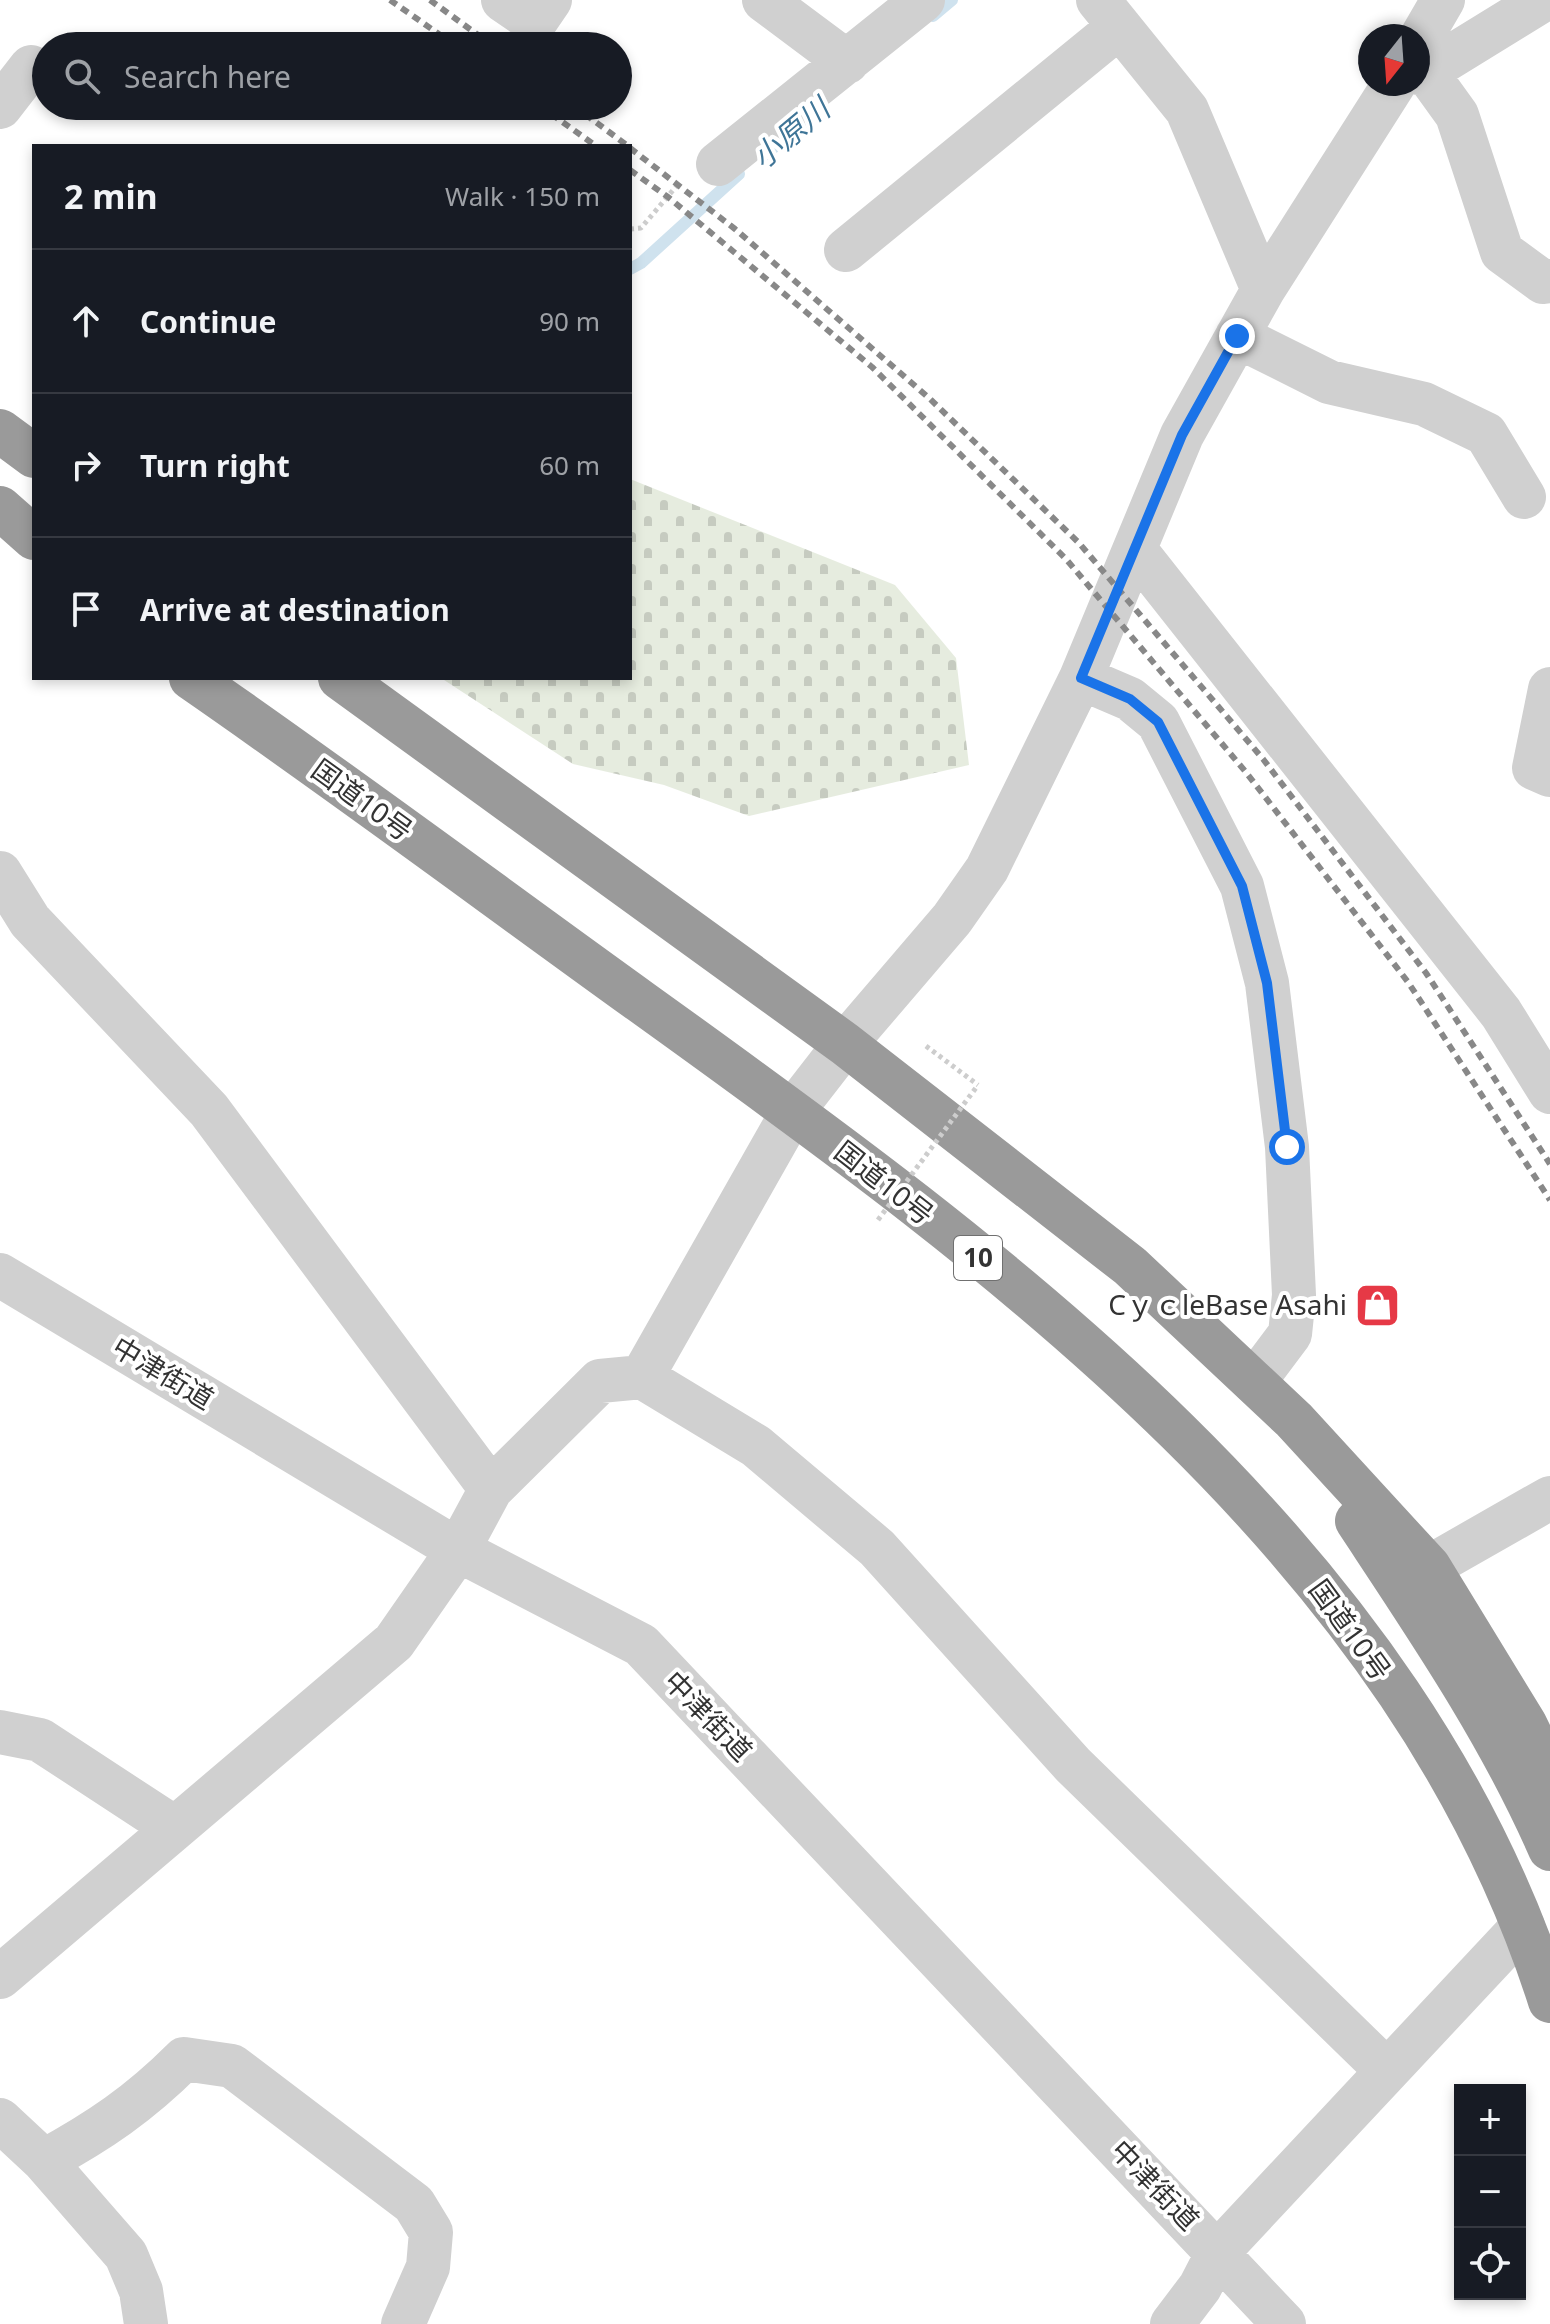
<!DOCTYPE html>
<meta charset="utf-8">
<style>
:root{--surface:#171b24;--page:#242831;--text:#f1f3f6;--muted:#9ea1a6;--line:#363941}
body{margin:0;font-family:"Noto Sans","Noto Sans JP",sans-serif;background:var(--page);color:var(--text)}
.controls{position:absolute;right:24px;bottom:24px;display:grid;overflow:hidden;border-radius:0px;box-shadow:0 4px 12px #0003}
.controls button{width:72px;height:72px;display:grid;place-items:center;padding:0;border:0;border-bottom:2px solid var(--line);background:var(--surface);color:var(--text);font:40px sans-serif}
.compass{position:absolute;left:1358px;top:24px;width:72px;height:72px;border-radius:50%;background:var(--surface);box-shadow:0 4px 12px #0003;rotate:197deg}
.stop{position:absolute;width:24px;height:24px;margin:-18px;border:6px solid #1a73e8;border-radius:50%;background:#fff}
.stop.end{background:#1a73e8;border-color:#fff;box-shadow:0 2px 8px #0008}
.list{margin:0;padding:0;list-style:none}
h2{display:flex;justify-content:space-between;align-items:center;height:104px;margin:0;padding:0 32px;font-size:34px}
h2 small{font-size:26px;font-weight:400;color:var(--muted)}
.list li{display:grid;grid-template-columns:52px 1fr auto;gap:24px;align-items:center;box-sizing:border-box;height:144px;padding:0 32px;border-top:2px solid var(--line)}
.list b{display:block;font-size:30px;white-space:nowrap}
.list em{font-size:26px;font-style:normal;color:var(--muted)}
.icon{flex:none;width:44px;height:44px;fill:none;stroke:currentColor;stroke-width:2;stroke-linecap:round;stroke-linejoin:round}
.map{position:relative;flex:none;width:1550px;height:2324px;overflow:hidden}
.search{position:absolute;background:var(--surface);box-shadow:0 4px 12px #0003;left:32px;top:32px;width:600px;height:88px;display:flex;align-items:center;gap:20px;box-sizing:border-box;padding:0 28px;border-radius:44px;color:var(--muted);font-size:30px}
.panel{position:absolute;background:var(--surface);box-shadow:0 4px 12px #0003;left:32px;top:144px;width:600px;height:536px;border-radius:0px}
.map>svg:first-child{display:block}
.cemetery{fill:url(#cemetery-stones)}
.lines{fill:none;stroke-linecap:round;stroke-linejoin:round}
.stream{stroke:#cfe2ee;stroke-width:12}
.path{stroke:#cdcdcd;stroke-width:5;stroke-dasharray:4 4;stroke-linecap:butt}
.minor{stroke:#d0d0d0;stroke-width:44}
.highway{stroke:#9a9a9a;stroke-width:44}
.rail{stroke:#888;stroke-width:6;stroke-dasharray:8 6;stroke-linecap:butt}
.path-bridge{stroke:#cdcdcd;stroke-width:5;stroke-dasharray:4 4;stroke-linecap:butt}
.route{stroke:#1a73e8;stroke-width:10}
.labels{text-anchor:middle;stroke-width:8;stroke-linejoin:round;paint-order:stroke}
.shield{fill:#fff;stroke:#707070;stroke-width:2}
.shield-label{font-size:26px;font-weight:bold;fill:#333}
.street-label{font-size:28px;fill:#333;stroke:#fff}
.poi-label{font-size:28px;fill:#333;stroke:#fff;text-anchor:end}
.water-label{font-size:30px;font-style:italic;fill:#3f7597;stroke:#fff}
</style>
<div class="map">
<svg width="1550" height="2324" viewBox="0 0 1550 2324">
<defs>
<pattern id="cemetery-stones" width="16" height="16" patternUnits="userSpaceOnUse" patternTransform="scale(2)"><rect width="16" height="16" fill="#e6ecdf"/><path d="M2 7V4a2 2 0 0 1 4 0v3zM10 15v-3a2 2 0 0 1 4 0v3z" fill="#c6cbc0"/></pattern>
</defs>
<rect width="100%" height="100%" fill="#fff"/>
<path class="cemetery" d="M 630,479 L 895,585 L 956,658 L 969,765 L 749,816 L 664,785 L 573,764 L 441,678 L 630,678 Z"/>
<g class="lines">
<path class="stream" d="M 933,16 L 952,0
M 763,156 L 805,122
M 630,269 L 641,263 L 739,174"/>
<path class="path" d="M 630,229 L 641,228 L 680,182
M 926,1046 L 978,1085"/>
<path class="minor" d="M 503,0 L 535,22 L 550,0
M 764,0 L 847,62
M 1098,0 L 1187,110 L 1263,290
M 1418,43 L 1443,0
M 1426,72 L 1457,115 L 1502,252 L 1543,282 L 1550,281
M 1418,73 L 1426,72 L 1543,0
M 0,107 L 31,67
M 718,164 L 923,0
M 846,250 L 1119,27
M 1237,336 L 1329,382 L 1424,404 L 1486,434 L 1524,497
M 1136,551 L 1501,1013 L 1550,1092
M 1081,678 L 1130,699 L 1158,722 L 1242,886 L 1267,983 L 1287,1147 L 1294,1295 L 1290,1334 L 1254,1382
M 1550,689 L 1534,768 L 1550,775
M 0,873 L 30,921 L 209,1110 L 491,1489
M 0,1275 L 458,1550 L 641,1645 L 1284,2324
M 642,1377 L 756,1446 L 877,1548 L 1073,1765 L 1387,2071
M 1429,1567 L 1550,1498
M 0,1732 L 40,1740 L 173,1827
M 0,1977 L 394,1642 L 458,1550 L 491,1489 L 600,1381 L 642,1377 L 793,1111 L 845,1044 L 952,919 L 987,869 L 1081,678 L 1182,435 L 1263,290 L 1394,84
M 0,2120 L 44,2161 L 126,2255 L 141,2291 L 146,2324
M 44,2161 C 99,2131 139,2104 184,2059 L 232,2066 L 414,2204 L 431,2232 L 428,2267 L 403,2324
M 1172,2324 L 1200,2287 L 1218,2252 L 1523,1926"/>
<path class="highway" d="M 0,431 L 34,456
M 0,508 L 34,538
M 191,678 C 343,783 490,893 640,1001 C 1003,1262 1408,1555 1550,2001
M 340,678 L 845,1044 L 1130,1266 L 1294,1420 L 1429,1567 L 1525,1724 L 1550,1775
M 1357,1521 C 1427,1627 1499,1732 1550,1849"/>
<path class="rail" d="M 390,0 L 456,46
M 430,0 L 493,46
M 540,106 L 596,146
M 574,106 L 628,146
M 630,148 L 735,229 L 929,398 L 1079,543 L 1263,759 L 1426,973 L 1550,1164
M 630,170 L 668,197 L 872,367 L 1066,559 L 1245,771 L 1408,982 L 1550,1200"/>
<path class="path-bridge" d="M 878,1220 L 978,1085"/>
</g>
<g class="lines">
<path class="route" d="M 1237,336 L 1182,435 L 1081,678 L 1130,699 L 1158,722 L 1242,886 L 1267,983 L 1287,1147"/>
</g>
<defs>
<symbol id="shop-square" viewBox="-11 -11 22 22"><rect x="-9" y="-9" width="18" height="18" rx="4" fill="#e63946" stroke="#fff"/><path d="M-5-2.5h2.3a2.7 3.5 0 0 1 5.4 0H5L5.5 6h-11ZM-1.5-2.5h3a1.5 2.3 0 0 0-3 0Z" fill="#fff"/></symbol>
</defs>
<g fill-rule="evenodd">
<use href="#shop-square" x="1352" y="1280" width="51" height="51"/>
</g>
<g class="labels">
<rect class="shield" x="954" y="1236" width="48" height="44" rx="6"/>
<g class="shield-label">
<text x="978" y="1267">10</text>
</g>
<g class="street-label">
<text transform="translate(362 800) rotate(36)" y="10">国道10号</text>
<text transform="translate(884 1183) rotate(38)" y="10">国道10号</text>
<text transform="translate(163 1373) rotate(31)" y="10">中津街道</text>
<text transform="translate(1350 1630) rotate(54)" y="10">国道10号</text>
<text transform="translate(708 1716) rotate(46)" y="10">中津街道</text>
<text transform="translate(1155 2185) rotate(46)" y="10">中津街道</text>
</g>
<g class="poi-label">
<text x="1347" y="1315">CｙｃleBase Asahi</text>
</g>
<g class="water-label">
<text transform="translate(791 134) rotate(-40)" y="10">小原川</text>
</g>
</g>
</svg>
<div class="controls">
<button>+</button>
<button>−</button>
<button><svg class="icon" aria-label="locate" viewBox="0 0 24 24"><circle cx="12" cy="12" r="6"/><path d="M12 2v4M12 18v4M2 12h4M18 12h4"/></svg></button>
</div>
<svg class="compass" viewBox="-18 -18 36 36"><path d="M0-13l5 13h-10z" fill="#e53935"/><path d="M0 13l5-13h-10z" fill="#9ea1a6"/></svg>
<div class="stop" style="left:1287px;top:1147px"></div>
<div class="stop end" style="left:1237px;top:336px"></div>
<div class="search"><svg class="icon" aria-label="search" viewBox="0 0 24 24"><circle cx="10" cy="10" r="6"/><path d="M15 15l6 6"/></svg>Search here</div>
<section class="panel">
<h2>2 min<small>Walk · 150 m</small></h2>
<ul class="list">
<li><svg class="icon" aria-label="ahead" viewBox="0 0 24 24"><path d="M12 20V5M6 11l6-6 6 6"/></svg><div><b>Continue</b></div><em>90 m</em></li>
<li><svg class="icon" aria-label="right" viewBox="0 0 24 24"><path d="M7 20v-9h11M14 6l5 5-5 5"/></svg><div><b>Turn right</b></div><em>60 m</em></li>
<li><svg class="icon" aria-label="arrive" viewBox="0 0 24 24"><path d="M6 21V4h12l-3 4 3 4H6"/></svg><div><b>Arrive at destination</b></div></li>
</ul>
</section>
</div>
